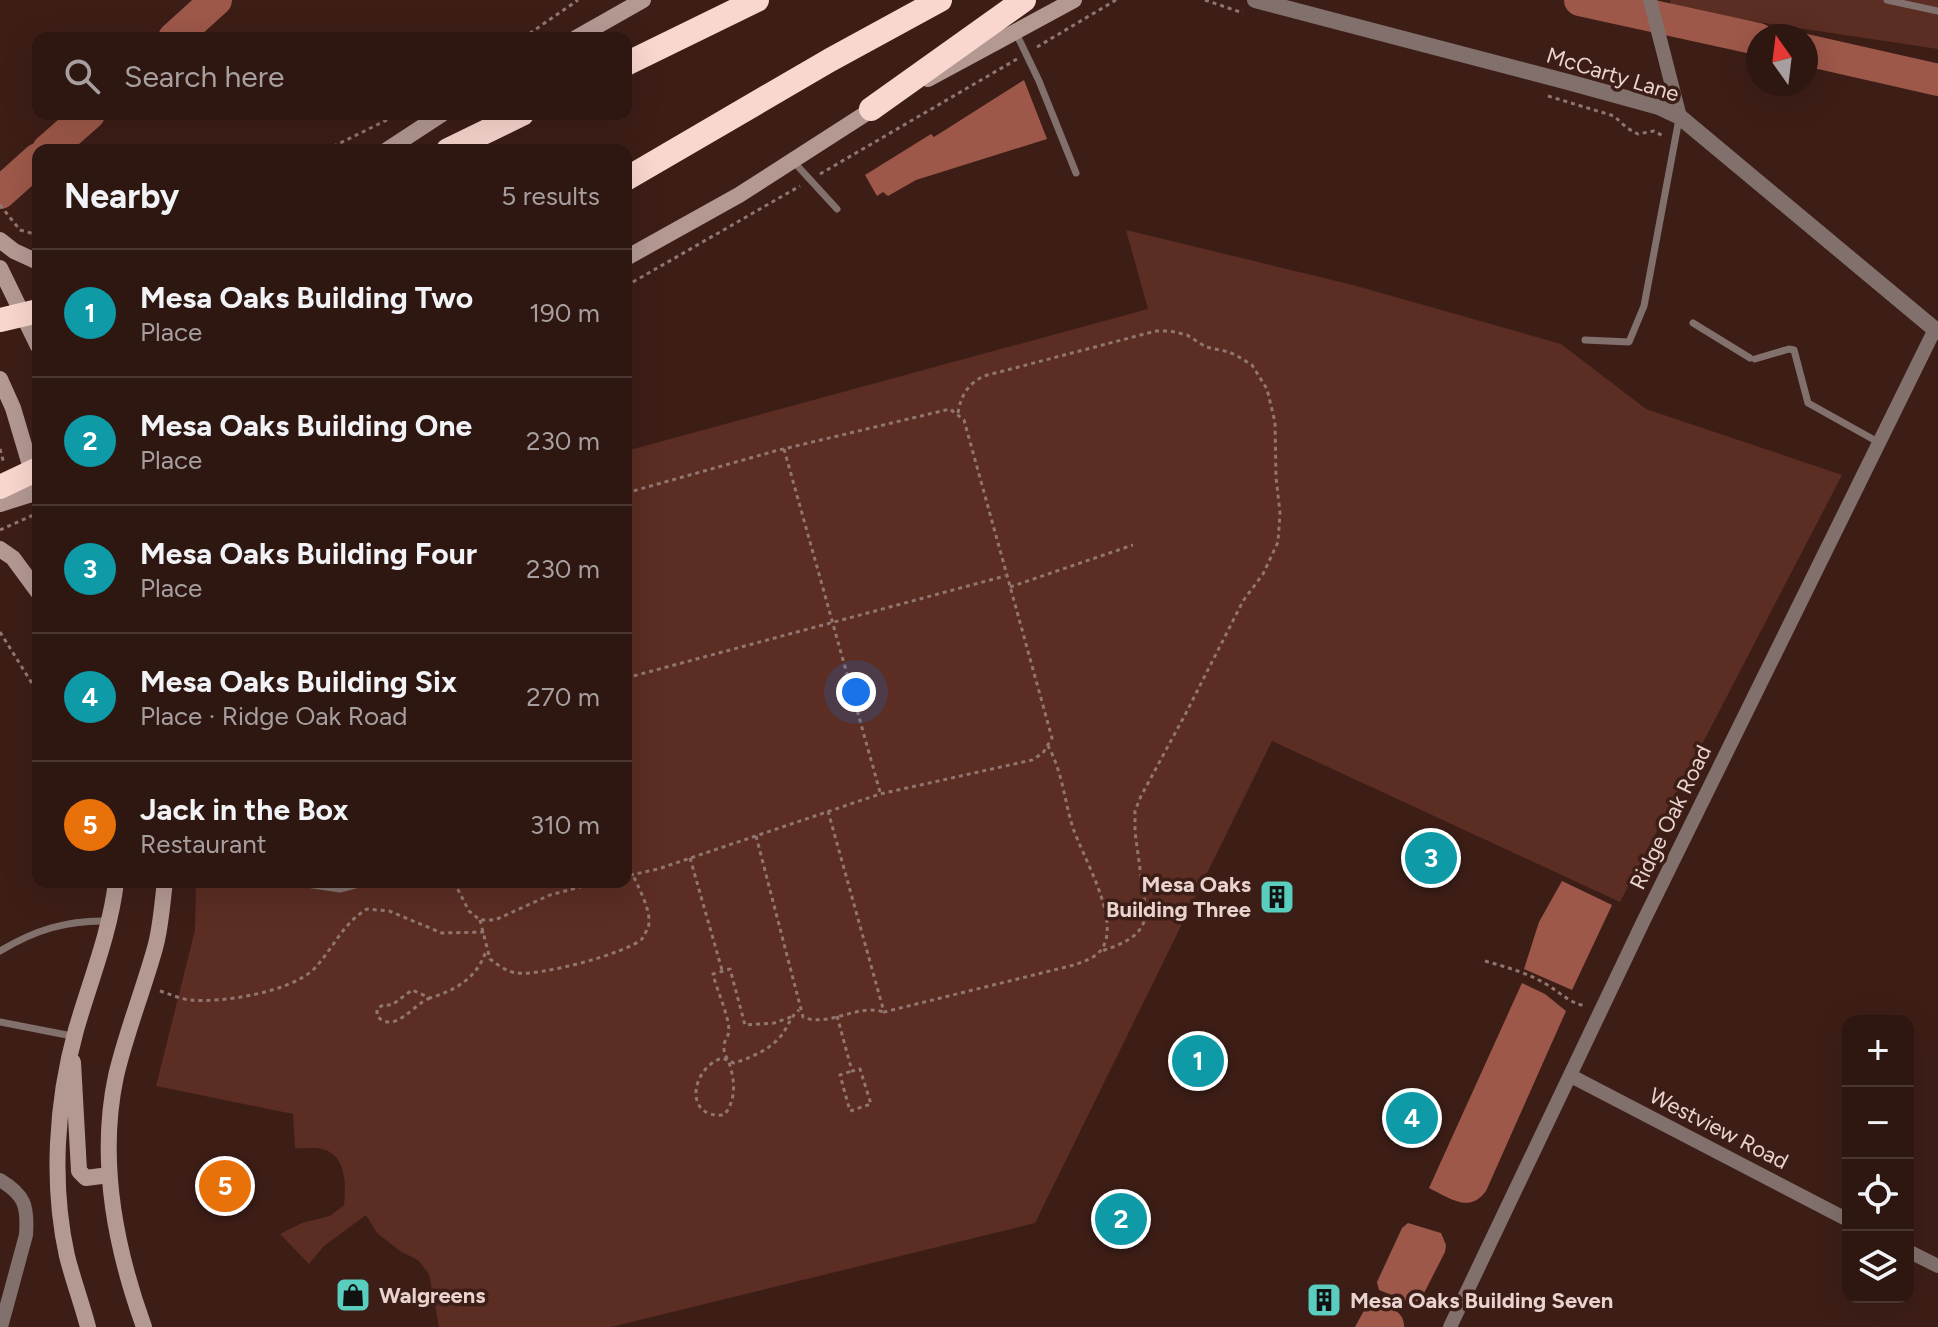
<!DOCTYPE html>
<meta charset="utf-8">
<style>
:root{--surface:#2e1611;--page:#3a231f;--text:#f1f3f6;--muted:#a79f9f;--line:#493531;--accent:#59cebe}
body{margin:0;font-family:Figtree,sans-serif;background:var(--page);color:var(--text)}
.controls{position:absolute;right:24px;bottom:24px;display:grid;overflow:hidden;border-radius:16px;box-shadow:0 8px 32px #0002}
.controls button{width:72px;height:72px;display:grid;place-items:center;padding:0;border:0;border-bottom:2px solid var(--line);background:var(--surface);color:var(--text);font:40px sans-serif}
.compass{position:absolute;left:1746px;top:24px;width:72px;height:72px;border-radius:50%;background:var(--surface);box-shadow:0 8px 32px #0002;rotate:346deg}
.you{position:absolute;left:856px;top:692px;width:28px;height:28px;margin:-20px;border:6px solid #fff;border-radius:50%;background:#1a73e8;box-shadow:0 0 0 12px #1a73e833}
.badge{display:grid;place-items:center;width:52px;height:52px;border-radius:50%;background:var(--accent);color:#fff;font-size:26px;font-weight:700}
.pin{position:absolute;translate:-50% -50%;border:4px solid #fff;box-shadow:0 2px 8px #0006}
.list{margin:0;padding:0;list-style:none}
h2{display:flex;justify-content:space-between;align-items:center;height:104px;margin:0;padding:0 32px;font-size:34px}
h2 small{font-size:26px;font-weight:400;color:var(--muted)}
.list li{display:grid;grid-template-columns:52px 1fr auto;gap:24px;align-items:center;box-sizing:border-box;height:128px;padding:0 32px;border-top:2px solid var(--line)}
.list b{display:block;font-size:30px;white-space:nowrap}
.list p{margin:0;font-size:26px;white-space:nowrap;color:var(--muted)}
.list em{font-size:26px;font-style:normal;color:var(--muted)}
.icon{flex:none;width:44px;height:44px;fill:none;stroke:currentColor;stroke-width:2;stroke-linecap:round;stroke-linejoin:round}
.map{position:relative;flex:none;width:1938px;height:1327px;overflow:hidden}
.search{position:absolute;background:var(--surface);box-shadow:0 8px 32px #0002;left:32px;top:32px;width:600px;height:88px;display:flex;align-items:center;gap:20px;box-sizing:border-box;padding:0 28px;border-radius:16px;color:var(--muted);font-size:30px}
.panel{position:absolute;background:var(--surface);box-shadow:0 8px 32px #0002;left:32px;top:144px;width:600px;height:744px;border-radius:16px}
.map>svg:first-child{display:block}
.green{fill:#5b2d23}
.water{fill:#9d5849}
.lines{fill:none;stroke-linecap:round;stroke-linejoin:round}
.river{stroke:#9d5849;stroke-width:32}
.path{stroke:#917670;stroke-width:3;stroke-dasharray:4 4;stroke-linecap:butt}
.service{stroke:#81706c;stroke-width:7}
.minor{stroke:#81706c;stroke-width:14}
.tertiary{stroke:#81706c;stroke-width:16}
.secondary{stroke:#b49993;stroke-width:16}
.motorway{stroke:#f9d7cf;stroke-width:24}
.motorway-bridge{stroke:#f9d7cf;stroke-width:24}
.labels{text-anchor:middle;stroke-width:7;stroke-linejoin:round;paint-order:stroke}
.street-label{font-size:22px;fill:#e8d3ce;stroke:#3d1e17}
.poi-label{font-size:22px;font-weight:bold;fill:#e8d3ce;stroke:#3d1e17;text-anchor:start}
</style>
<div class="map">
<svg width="1938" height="1327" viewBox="0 0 1938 1327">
<rect width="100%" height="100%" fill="#3d1e17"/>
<path class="green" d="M 1670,0 L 1938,0 L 1938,49 L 1672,9 Z
M 1126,230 L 1353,285 L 1561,344 L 1646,409 L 1842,475 L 1620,902 L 1272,741 L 1035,1223 L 611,1327 L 439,1327 L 429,1274 L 418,1260 L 400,1251 L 377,1233 L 366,1215 L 324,1246 L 309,1264 L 280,1234 L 302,1223 L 330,1216 L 344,1205 C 346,1185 347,1155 322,1149 C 314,1147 304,1149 295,1148 L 293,1114 L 156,1086 L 195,930 L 196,882 L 626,882 L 626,451 L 1148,309 Z"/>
<path class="water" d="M 1024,80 L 1047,139 L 916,180 L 888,196 L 883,192 L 877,196 L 865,175 L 931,134 L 934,137 Z
M 1562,881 L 1612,905 L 1572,990 L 1524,969 L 1539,922 Z
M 1522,983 L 1545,994 L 1566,1011 L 1486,1191 C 1469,1214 1450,1198 1429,1188 Z
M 1408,1223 L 1441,1233 L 1446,1245 L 1445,1252 L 1422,1297 L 1414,1304 L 1379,1290 L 1377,1282 L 1402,1228 Z
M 1371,1303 C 1386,1305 1405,1310 1404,1327 L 1355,1327 L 1367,1305 Z"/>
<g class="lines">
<path class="river" d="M 1580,0 L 1758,39
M 174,38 L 216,0
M 1806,50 L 1938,80
M 48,150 L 89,114
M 0,193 L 38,159"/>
<path class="path" d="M 1205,0 L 1243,13
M 523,38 L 578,0
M 1037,47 L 1116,0
M 1548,96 L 1614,116 L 1627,128 L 1638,134 L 1654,131 L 1665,137
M 326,150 L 399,114
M 820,174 L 1017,59
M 0,205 L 20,230 L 38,235
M 626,286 L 800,186
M 958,413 C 961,395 968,384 984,376 L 1156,331 L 1170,331 L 1187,335 L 1206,347 L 1229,352 L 1239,357 L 1252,365 L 1267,389 L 1275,422 L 1276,477 L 1280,513 L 1278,542 L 1263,574 L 1243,601 L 1186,713 L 1141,796 L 1135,811 L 1135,832 L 1146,913 C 1143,938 1121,944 1099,952
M 0,449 L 4,464
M 784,449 L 880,792
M 626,493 L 775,451 L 950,409 L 964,420 L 1052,738 L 1043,753 L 1032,760 L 880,794 L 658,869 L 626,876
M 0,530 L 38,513
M 1010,587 L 1133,545
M 0,632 L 38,693
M 626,678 L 1005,576
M 828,811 L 884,1012 L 1074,965 C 1085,961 1099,957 1104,945 C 1118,915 1083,857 1073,828 C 1064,800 1063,773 1048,746
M 756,836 L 803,1017 C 829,1028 857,1003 884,1012
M 690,858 L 722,970
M 454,882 L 469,911 L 480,920 L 495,920 L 550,895 L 599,882
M 480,920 L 490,959 C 498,965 507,972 517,973 C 540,976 625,954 642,939 C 643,937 647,930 648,928 C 653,913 639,889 633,875
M 1485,961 C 1506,967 1528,973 1546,984 C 1561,993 1569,1003 1586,1006
M 160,991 C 170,994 180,999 190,1000 C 223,1003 290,992 314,969 C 333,949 342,924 367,909 L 389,911 L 442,933 L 484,932
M 430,998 C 413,1004 395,1035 377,1016 L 377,1009 L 383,1005 L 392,1005 L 412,990 L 430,998 C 456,990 477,978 486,951
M 837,1016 L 852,1071 L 860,1069 L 871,1104 L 850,1111 L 840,1075 L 852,1071
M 791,1017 L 774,1023 L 745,1025 L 730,969 L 713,974 C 717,991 728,1013 729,1030 C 729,1037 723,1041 724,1048 C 724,1055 725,1054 728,1060 C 735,1078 737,1100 724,1115 C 683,1119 691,1068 722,1058 L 734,1063 C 750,1058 769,1050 780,1037 C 788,1028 789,1018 799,1010"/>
<path class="service" d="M 1887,0 L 1938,11
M 1016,33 L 1039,81 L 1076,173
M 793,161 L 837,209
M 1693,323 L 1750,358
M 1585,340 L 1629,342 L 1644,306 L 1679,119
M 1755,359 L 1789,349 L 1794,350 L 1808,403 L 1878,442
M 293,882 L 340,889 L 366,882
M 0,951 C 35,930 67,920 107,921
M 0,1022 L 72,1036"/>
<path class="minor" d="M 1650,0 L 1680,117
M 1571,1076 L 1848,1220
M 0,1180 C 25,1195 28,1206 26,1235 L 1,1327
M 1908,1251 L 1938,1266
M 1450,1327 L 1643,922 L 1935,329"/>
<path class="tertiary" d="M 1255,0 L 1568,82 L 1659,107 L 1680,117 L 1938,332"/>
<path class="secondary" d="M 576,38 L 643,0
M 928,79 L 1074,0
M 387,150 L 442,114
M 0,240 L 14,251 L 38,262
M 626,258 L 739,195 L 879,105
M 0,268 L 38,346
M 0,379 L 13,408 L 38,492
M 0,504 L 38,492
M 0,549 L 13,558 L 38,592
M 73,1062 L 79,1171 L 86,1178 L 109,1175
M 88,1327 C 82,1304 73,1280 67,1256 C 51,1184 56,1102 76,1030 C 90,981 110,933 116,882
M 144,1327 C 115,1247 98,1160 116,1076 C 126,1033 143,991 155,948 C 161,927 162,904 165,882"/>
<path class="motorway" d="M 626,64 L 757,0
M 871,109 L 1024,0
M 448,150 L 522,114
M 626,179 L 830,60 L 940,0"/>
<path class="motorway-bridge" d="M 0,320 L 38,311
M 0,487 L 38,469"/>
</g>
<defs>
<symbol id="building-square" viewBox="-11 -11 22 22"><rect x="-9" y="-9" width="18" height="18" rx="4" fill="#59cebe" stroke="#3d1e17"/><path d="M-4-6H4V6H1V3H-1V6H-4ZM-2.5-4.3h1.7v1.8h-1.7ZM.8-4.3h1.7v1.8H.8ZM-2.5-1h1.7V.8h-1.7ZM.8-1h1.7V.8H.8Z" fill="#111"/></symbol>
<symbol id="shop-square" viewBox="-11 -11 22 22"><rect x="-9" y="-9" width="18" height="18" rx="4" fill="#59cebe" stroke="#3d1e17"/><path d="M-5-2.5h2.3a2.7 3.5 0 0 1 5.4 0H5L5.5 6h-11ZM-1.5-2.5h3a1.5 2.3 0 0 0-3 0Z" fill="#111"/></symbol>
</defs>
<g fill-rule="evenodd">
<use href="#building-square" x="1257" y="877" width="40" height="40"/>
<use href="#shop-square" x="333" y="1275" width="40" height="40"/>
<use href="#building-square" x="1304" y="1280" width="40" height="40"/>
</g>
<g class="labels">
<g class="street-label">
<text transform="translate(1613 74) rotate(17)" y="8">McCarty Lane</text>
<text transform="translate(1670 817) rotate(-64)" y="8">Ridge Oak Road</text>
<text transform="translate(1719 1128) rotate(27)" y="8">Westview Road</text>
</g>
<g class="poi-label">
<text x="1251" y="892" text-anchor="end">Mesa Oaks<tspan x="1251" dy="25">Building Three</tspan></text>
<text x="379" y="1303">Walgreens</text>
<text x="1350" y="1308">Mesa Oaks Building Seven</text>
</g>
</g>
</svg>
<div class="controls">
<button>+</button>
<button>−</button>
<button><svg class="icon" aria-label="locate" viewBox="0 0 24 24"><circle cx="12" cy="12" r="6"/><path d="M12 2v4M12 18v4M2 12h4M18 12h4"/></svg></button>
<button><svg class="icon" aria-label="layers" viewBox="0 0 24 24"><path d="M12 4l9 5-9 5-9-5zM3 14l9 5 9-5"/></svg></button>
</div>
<svg class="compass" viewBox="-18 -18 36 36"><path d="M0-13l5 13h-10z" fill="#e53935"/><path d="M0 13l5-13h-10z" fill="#a79f9f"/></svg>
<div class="you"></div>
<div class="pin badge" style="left:1198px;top:1061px;background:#0f9aa8">1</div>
<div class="pin badge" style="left:1121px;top:1219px;background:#0f9aa8">2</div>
<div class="pin badge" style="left:1431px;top:858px;background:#0f9aa8">3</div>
<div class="pin badge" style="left:1412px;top:1118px;background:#0f9aa8">4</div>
<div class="pin badge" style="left:225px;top:1186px;background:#e8710a">5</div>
<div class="search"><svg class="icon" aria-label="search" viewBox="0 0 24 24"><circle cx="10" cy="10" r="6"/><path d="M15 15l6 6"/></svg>Search here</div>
<section class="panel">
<h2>Nearby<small>5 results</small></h2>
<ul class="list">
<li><span class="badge" style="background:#0f9aa8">1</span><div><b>Mesa Oaks Building Two</b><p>Place</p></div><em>190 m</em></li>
<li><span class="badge" style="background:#0f9aa8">2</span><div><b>Mesa Oaks Building One</b><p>Place</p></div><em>230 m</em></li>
<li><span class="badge" style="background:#0f9aa8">3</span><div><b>Mesa Oaks Building Four</b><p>Place</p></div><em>230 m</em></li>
<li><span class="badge" style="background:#0f9aa8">4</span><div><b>Mesa Oaks Building Six</b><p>Place · Ridge Oak Road</p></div><em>270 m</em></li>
<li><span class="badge" style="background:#e8710a">5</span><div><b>Jack in the Box</b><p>Restaurant</p></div><em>310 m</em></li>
</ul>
</section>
</div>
